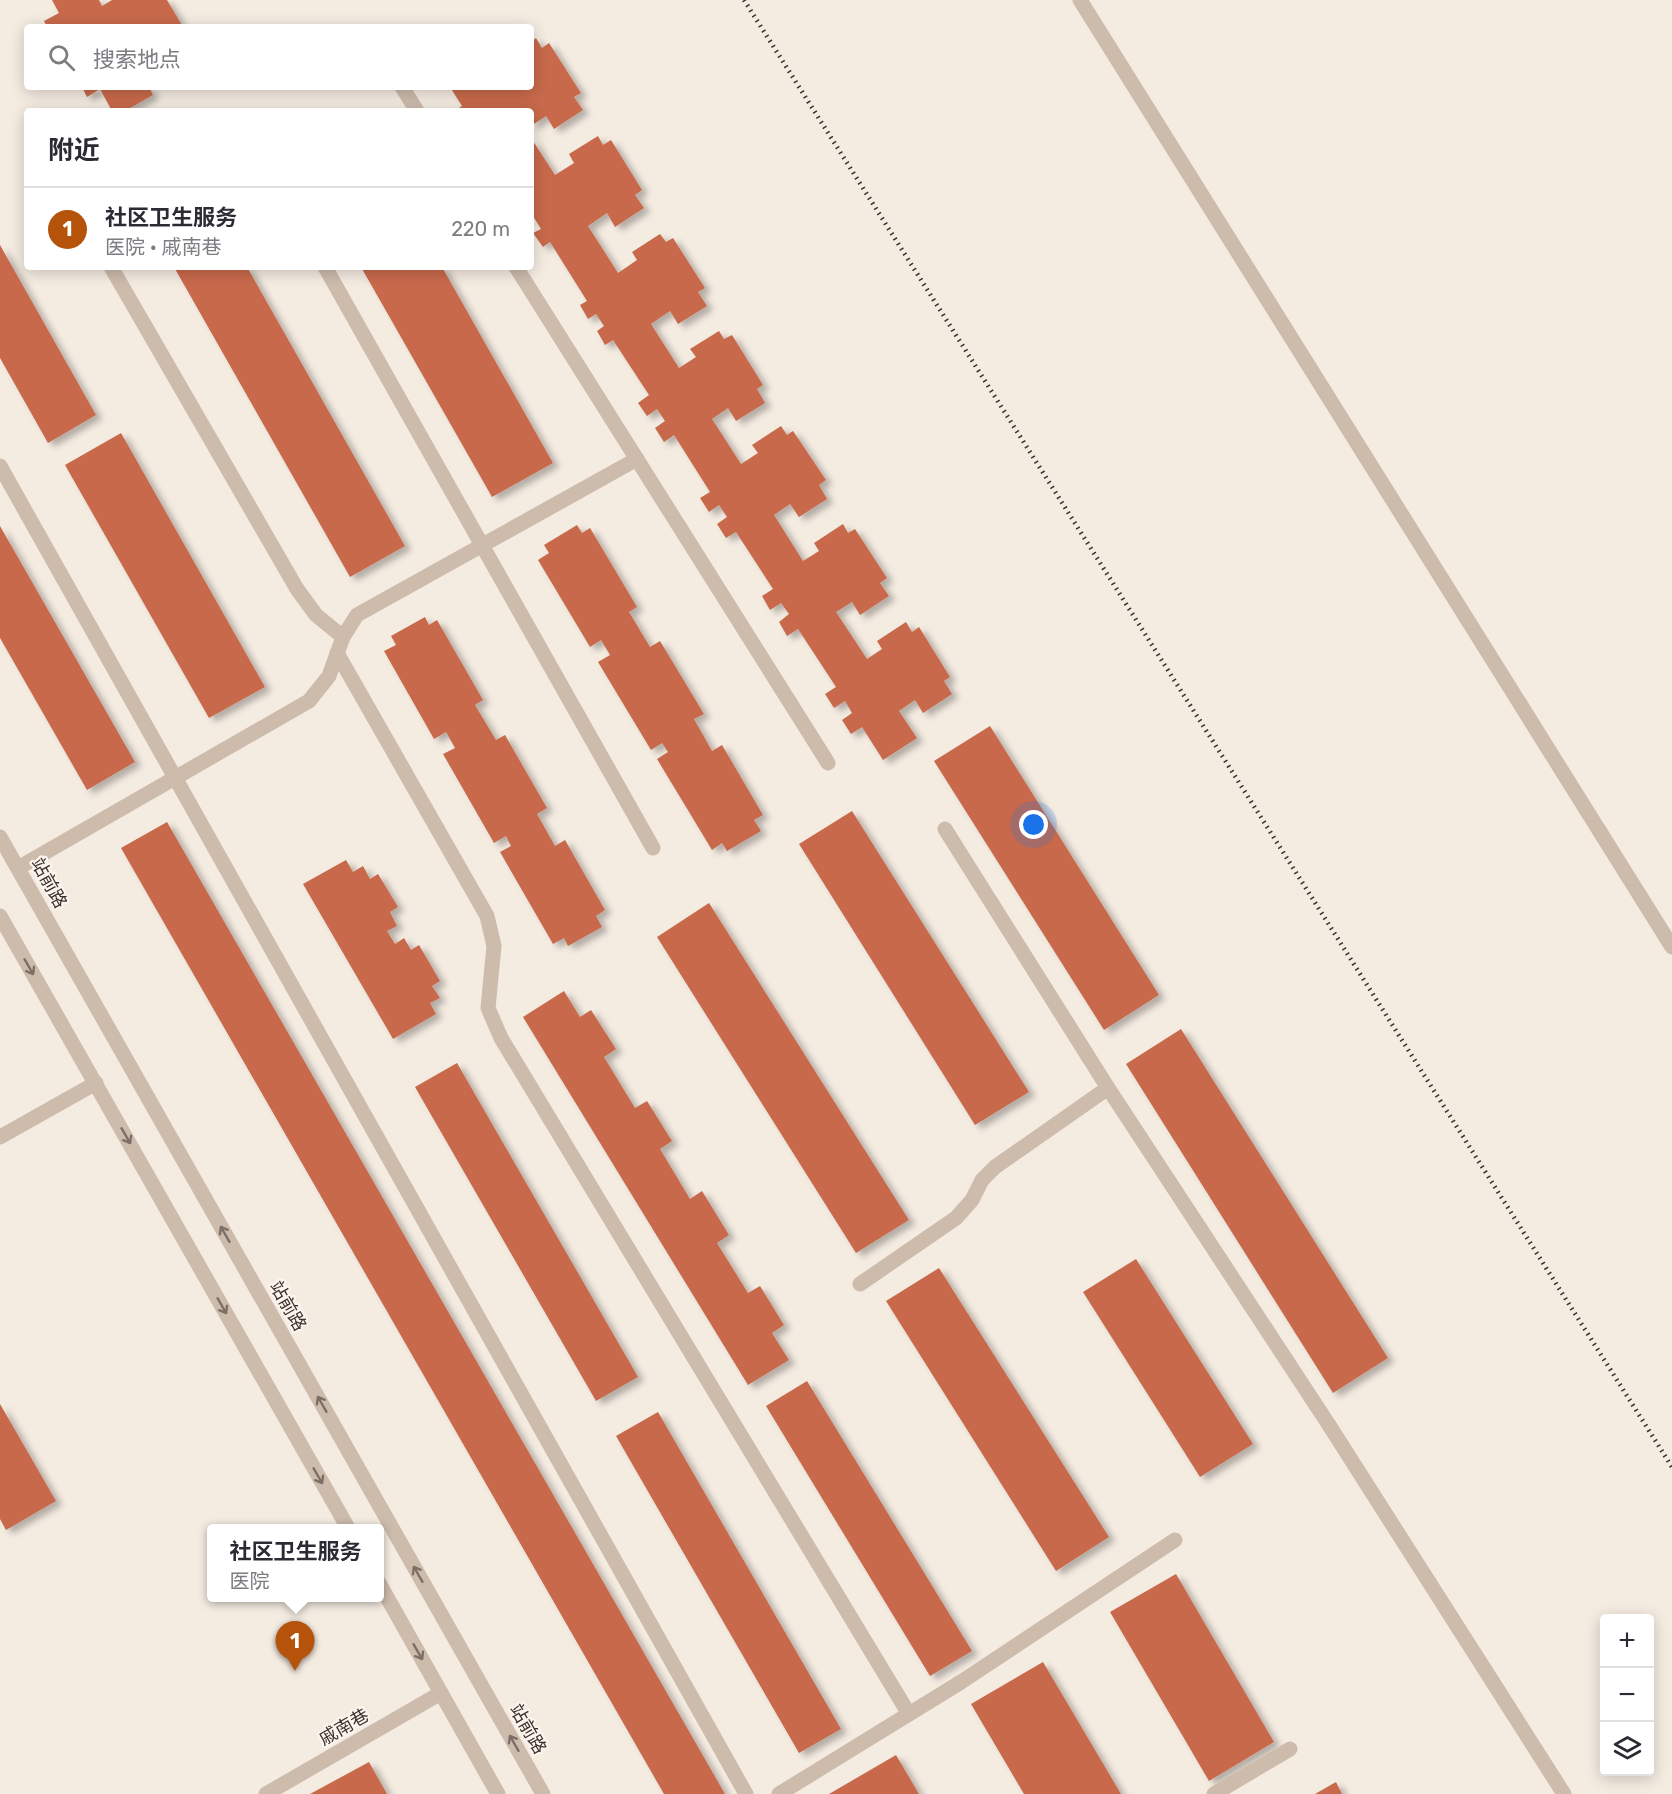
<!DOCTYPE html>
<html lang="zh">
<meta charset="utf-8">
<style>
:root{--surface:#fff;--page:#f2f2f3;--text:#2b2b33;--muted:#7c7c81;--line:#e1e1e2;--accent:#b45309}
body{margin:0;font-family:Rubik,"Noto Sans SC",sans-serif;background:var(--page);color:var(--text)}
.controls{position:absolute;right:18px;bottom:18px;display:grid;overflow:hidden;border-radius:6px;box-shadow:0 3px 15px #0003}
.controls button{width:54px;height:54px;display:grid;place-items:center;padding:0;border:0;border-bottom:2px solid var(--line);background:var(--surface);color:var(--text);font:30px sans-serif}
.you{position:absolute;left:1034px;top:825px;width:21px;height:21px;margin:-15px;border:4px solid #fff;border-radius:50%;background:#1a73e8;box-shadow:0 0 0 9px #1a73e833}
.badge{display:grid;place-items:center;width:39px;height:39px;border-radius:50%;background:var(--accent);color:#fff;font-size:20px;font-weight:700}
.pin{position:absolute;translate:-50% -50px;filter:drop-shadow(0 2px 3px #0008)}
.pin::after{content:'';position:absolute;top:32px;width:21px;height:18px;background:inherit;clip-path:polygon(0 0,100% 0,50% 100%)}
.popup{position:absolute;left:207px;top:1524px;width:177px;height:78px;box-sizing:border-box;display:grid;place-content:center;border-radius:6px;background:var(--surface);filter:drop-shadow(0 2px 4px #0005);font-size:20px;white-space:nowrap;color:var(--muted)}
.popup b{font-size:22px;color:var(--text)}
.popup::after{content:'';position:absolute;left:50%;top:100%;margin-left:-12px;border:12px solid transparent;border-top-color:var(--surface)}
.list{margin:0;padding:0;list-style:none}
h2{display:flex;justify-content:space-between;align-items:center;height:78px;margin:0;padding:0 24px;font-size:26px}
h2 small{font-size:20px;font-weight:400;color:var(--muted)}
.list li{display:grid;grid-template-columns:39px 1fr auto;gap:18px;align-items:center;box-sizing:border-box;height:84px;padding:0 24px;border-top:2px solid var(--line)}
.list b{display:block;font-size:22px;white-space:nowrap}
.list p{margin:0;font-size:20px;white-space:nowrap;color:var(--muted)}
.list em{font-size:20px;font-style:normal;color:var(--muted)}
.icon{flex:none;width:33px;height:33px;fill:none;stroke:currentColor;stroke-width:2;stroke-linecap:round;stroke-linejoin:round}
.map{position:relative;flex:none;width:1672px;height:1794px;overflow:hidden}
.search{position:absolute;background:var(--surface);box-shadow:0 3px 15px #0003;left:24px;top:24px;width:510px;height:66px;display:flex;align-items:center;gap:15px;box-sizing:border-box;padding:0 21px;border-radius:6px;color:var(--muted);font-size:22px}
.panel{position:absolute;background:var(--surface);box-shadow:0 3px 15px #0003;left:24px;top:108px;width:510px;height:162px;border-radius:6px}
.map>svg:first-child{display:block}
.building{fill:#c8694b;filter:url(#shadow)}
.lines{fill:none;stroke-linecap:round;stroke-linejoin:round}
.service{stroke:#cdbbac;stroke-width:15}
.minor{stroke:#cdbbac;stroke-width:15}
.tertiary{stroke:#cdbbac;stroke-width:15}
.rail{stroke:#3b302b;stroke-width:4.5;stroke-dasharray:1.5 4.5;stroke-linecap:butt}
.oneway{stroke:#7d6f65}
.labels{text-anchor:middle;stroke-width:4.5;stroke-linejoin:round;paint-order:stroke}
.street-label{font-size:18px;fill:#3b302b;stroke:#fbf5ee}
</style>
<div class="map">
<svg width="1672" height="1794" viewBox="0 0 1672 1794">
<defs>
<filter id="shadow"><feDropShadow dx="6" dy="4" stdDeviation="3" flood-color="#0004"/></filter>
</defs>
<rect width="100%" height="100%" fill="#f4ebe1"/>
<path class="building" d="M 52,0 L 99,0 L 102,6 L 112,0 L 167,0 L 183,27 L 47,27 L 44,21 L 59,13 Z
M 536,38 L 542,48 L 549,43 L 581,93 L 574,97 L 583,110 L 554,129 L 546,116 L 531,126 L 531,111 L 454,111 L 462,106 L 450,87 L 531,87 L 531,42 Z
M 82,87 L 149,87 L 153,95 L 125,111 L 112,111 L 100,89 L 87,97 Z
M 598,136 L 603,145 L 611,140 L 642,190 L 635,195 L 644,208 L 615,227 L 607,213 L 588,226 L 618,273 L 637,260 L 632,252 L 660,234 L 666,242 L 673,238 L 705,288 L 698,292 L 707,306 L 678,324 L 670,311 L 651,324 L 679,368 L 696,357 L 690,349 L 719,331 L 724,339 L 732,335 L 763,385 L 757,389 L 765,403 L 736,421 L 728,408 L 712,419 L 741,464 L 758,453 L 752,445 L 781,426 L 787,435 L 793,431 L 826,480 L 819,485 L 827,499 L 799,517 L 790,504 L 774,515 L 803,561 L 819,551 L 814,543 L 843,524 L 848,533 L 855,529 L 887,578 L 880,583 L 889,596 L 860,615 L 852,602 L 836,612 L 867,659 L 882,649 L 877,641 L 906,622 L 912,632 L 919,627 L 950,677 L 944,681 L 952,694 L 923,713 L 915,700 L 899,711 L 917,738 L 883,760 L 862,727 L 851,734 L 842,720 L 852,713 L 845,701 L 834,708 L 825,694 L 836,687 L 798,629 L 787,636 L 779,622 L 789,614 L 781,603 L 770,610 L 762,596 L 773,589 L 736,532 L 726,538 L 717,524 L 727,517 L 719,505 L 709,512 L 700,498 L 710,492 L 674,435 L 664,442 L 655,428 L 665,421 L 657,409 L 647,416 L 638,403 L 649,395 L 613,340 L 605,345 L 597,331 L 604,326 L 596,314 L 588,319 L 580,305 L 587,301 L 550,242 L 543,247 L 533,233 L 541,229 L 533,216 L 531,218 L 531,138 L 555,175 L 574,163 L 569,154 Z
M 0,245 L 96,415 L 48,443 L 0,358 Z
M 174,267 L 247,267 L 405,546 L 350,577 Z
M 361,267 L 442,267 L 553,463 L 492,497 Z
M 121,433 L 265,687 L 209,718 L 65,465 Z
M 577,525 L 582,533 L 590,528 L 637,607 L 629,612 L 650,647 L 660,641 L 704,714 L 694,719 L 712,751 L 722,745 L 763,815 L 754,820 L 761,831 L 727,851 L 722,843 L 712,850 L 657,759 L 668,752 L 662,743 L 651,750 L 598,662 L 610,655 L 601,640 L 590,647 L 538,560 L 549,553 L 544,545 Z
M 0,526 L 135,762 L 87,790 L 0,638 Z
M 425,617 L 429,625 L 437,620 L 483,700 L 475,705 L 496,740 L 505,735 L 547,808 L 537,814 L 555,846 L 565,840 L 605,910 L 596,916 L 602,927 L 568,946 L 564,938 L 553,944 L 500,852 L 511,846 L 506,836 L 494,843 L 443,754 L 455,748 L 446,732 L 434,739 L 384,651 L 396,645 L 391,636 Z
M 990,726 L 1159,995 L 1104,1030 L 934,761 Z
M 852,811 L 1029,1092 L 975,1125 L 799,844 Z
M 167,822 L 725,1794 L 664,1794 L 121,848 Z
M 346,860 L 353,872 L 363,866 L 370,879 L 378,874 L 398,907 L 390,912 L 397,926 L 387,931 L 395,944 L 404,938 L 411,950 L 419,945 L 440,981 L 432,986 L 440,998 L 430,1003 L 436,1014 L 393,1039 L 303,884 Z
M 709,903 L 909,1220 L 856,1253 L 657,937 Z
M 564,991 L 580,1017 L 591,1010 L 616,1049 L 604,1057 L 635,1108 L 647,1101 L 672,1141 L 660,1149 L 690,1199 L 702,1191 L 729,1235 L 717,1243 L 748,1293 L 760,1286 L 784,1325 L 772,1333 L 789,1360 L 748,1385 L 523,1017 Z
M 1181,1029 L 1388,1358 L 1333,1393 L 1126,1064 Z
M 457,1063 L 638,1377 L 596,1401 L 415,1087 Z
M 1136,1259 L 1253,1444 L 1200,1477 L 1083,1292 Z
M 939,1268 L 1109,1537 L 1056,1571 L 886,1301 Z
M 807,1381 L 972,1651 L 930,1676 L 766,1406 Z
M 0,1404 L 56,1501 L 6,1530 L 0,1519 Z
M 658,1412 L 841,1729 L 799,1753 L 616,1436 Z
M 1176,1574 L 1274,1742 L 1209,1781 L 1110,1612 Z
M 1043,1662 L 1121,1794 L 1024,1794 L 971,1704 Z
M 896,1755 L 919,1794 L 829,1794 Z
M 369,1762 L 387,1794 L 310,1794 Z
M 1336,1782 L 1342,1794 L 1315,1794 Z"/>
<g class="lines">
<path class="service" d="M 945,829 L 1108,1088 L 1329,1425
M 18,868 L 309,701 L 329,676 L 343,637 L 357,615 L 637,459
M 0,1137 L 96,1083
M 860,1284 L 956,1218 L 972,1200 L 982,1180 L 995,1167 L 1108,1088
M 779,1794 L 961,1682 L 1175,1540"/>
<path class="minor" d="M 1080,0 L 1672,947
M 402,87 L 417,111
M 111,267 L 297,589 L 316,615 L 343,637
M 325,267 L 653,848
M 516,267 L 828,763
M 0,466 L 746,1794
M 337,653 L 487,916 L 494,946 L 488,1008 L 501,1038 L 909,1714
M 1329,1425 L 1564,1794
M 266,1794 L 441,1693
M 1214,1794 L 1290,1749"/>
<path class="tertiary" d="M 0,837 L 543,1794
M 0,916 L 348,1528
M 379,1583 L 498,1794"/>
<path class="rail" d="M 744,0 L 1672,1467"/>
</g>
<defs><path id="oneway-shaft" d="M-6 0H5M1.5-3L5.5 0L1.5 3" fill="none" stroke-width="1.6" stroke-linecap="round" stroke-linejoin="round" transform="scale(1.5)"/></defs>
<g class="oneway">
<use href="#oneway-shaft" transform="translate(29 967) rotate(60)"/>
<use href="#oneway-shaft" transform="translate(126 1136) rotate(60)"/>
<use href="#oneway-shaft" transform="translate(225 1234) rotate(-120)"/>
<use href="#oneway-shaft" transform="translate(222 1306) rotate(60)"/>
<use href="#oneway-shaft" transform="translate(322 1404) rotate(-120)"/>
<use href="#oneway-shaft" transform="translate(318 1476) rotate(60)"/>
<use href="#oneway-shaft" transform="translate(418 1574) rotate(-120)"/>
<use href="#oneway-shaft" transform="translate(418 1652) rotate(60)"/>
<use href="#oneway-shaft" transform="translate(514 1743) rotate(-120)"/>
</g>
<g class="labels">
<g class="street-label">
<text transform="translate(49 883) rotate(61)" y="6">站前路</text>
<text transform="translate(288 1306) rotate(60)" y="6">站前路</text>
<text transform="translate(344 1727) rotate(-30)" y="6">戚南巷</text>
<text transform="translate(528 1729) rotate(60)" y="6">站前路</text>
</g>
</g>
</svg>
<div class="controls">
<button>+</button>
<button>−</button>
<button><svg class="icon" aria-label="layers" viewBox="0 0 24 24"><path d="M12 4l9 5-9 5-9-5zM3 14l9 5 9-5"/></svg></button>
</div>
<div class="you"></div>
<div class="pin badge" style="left:295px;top:1671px">1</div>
<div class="popup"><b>社区卫生服务</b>医院</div>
<div class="search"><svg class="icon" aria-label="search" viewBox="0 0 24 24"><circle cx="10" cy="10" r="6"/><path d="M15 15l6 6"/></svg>搜索地点</div>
<section class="panel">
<h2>附近<small></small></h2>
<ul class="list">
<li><span class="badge">1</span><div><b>社区卫生服务</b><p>医院 · 戚南巷</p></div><em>220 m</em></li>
</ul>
</section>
</div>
